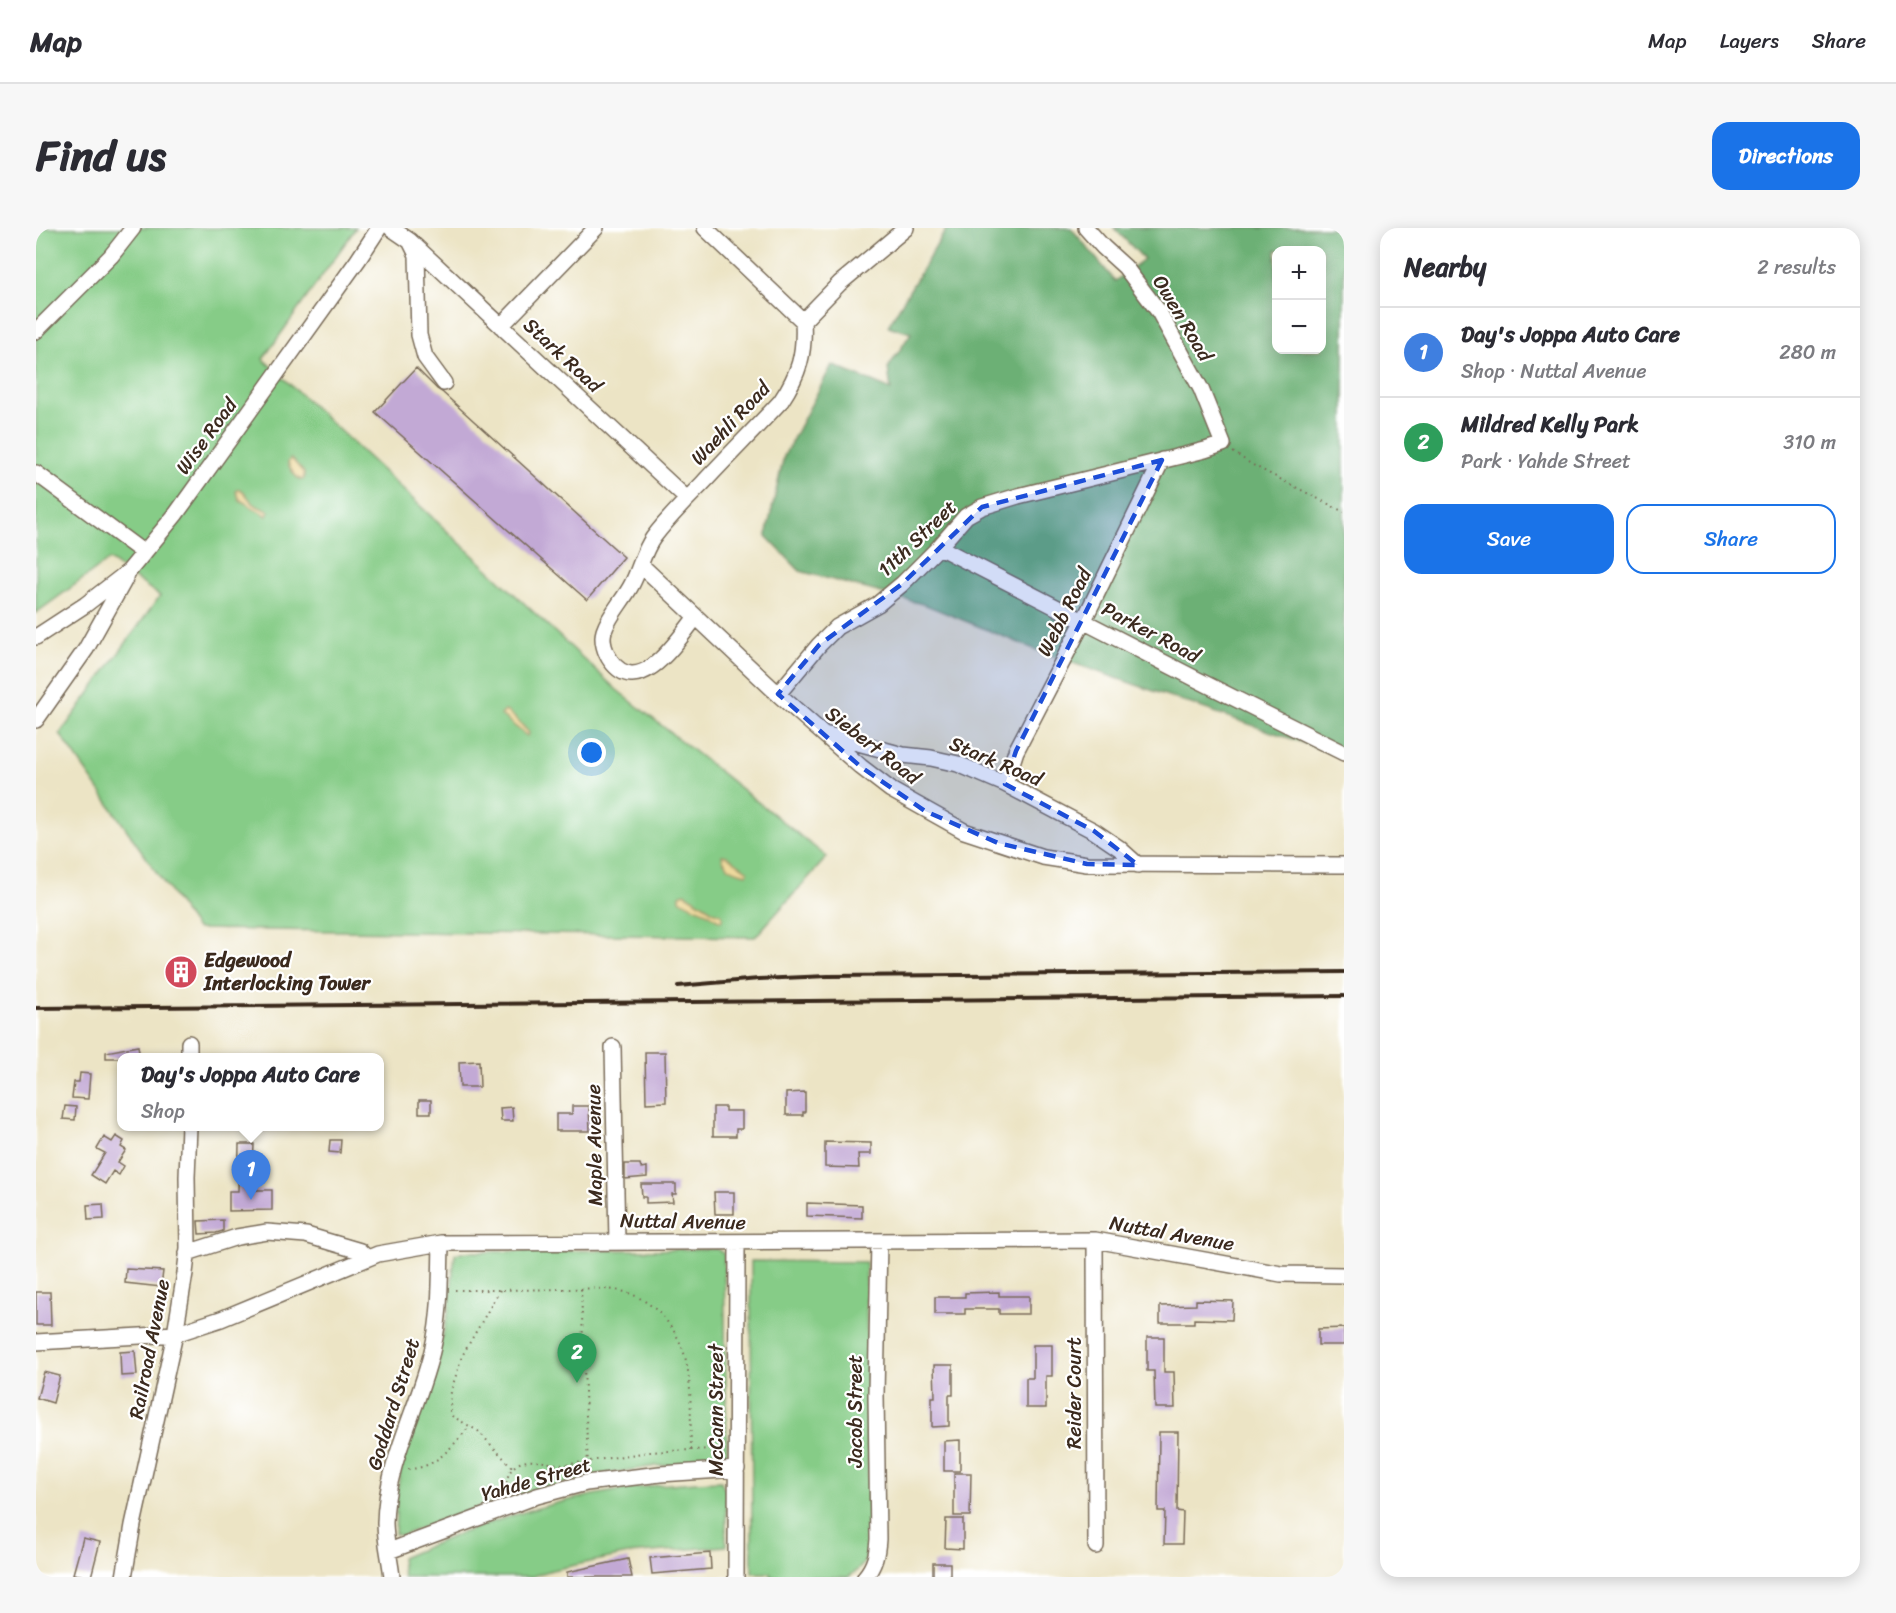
<!DOCTYPE html>
<meta charset="utf-8">
<style>
:root{--surface:#fff;--page:#f7f7f7;--text:#2b2b33;--muted:#7c7c81;--line:#e1e1e2;--accent:#1a73e8}
body{margin:0;font-family:Sriracha,sans-serif;background:var(--page);color:var(--text)}
.controls{position:absolute;right:18px;top:18px;display:grid;overflow:hidden;border-radius:12px;box-shadow:0 3px 15px #0003}
.controls button{width:54px;height:54px;display:grid;place-items:center;padding:0;border:0;border-bottom:2px solid var(--line);background:var(--surface);color:var(--text);font:30px sans-serif}
.you{position:absolute;left:556px;top:525px;width:21px;height:21px;margin:-15px;border:4px solid #fff;border-radius:50%;background:#1a73e8;box-shadow:0 0 0 9px #1a73e833}
.badge{display:grid;place-items:center;width:39px;height:39px;border-radius:50%;background:var(--accent);color:#fff;font-size:20px;font-weight:700}
.pin{position:absolute;translate:-50% -50px;filter:drop-shadow(0 2px 3px #0008)}
.pin::after{content:'';position:absolute;top:32px;width:21px;height:18px;background:inherit;clip-path:polygon(0 0,100% 0,50% 100%)}
.popup{position:absolute;left:81px;top:825px;width:267px;height:78px;box-sizing:border-box;display:grid;place-content:center;border-radius:12px;background:var(--surface);filter:drop-shadow(0 2px 4px #0005);font-size:20px;white-space:nowrap;color:var(--muted)}
.popup b{font-size:22px;color:var(--text)}
.popup::after{content:'';position:absolute;left:50%;top:100%;margin-left:-12px;border:12px solid transparent;border-top-color:var(--surface)}
.list{margin:0;padding:0;list-style:none}
h2{display:flex;justify-content:space-between;align-items:center;height:78px;margin:0;padding:0 24px;font-size:26px}
h2 small{font-size:20px;font-weight:400;color:var(--muted)}
.list li{display:grid;grid-template-columns:39px 1fr auto;gap:18px;align-items:center;box-sizing:border-box;height:90px;padding:0 24px;border-top:2px solid var(--line)}
.list b{display:block;font-size:22px;white-space:nowrap}
.list p{margin:0;font-size:20px;white-space:nowrap;color:var(--muted)}
.list em{font-size:20px;font-style:normal;color:var(--muted)}
.actions{display:flex;gap:12px;padding:18px 24px}
.actions a{flex:1;padding:14px 0;border:2px solid var(--accent);border-radius:18px;text-align:center;font-size:21px;color:var(--accent)}
.actions .main{background:var(--accent);color:#fff}
.map{position:relative;flex:none;width:1308px;height:1349px;overflow:hidden;border-radius:18px}
header{display:flex;align-items:center;gap:36px;box-sizing:border-box;height:84px;padding:0 30px;background:var(--surface);border-bottom:2px solid var(--line)}
header strong{font-size:28px}
nav{display:flex;gap:33px;margin-inline-start:auto;font-size:21px}
.intro{display:flex;align-items:center;justify-content:space-between;box-sizing:border-box;height:144px;padding:0 36px}
h1{margin:0;font-size:42px}
.button{padding:15px 27px;border-radius:18px;background:var(--accent);color:#fff;font-size:21px;font-weight:700}
main{display:flex;gap:36px;padding:0 36px}
aside{flex:1;background:var(--surface);border-radius:18px;box-shadow:0 3px 15px #0003}
.map>svg:first-child{display:block}
.green{fill:#86cc87;stroke:#607b52;stroke-width:1.5}
.forest{fill:#6cb074;stroke:#546d49;stroke-width:1.5;fill-rule:evenodd}
.sand{fill:#eeda9e;stroke:#94825e;stroke-width:1.5}
.building{fill:#c2a9d5}
.lines{fill:none;stroke-linecap:round;stroke-linejoin:round}
.minor-casing{stroke:#796b58;stroke-width:18}
.path{stroke:#796b58;stroke-width:2;stroke-dasharray:1.5 4.5;stroke-linecap:butt}
.minor{stroke:#fff;stroke-width:15}
.rail{stroke:#3b2a1e;stroke-width:4}
.marked{fill:#1d4ed8;fill-opacity:0.2;stroke:#1d4ed8;stroke-width:4.5;stroke-dasharray:12 8;stroke-linejoin:round}
.labels{text-anchor:middle;stroke-width:4.5;stroke-linejoin:round;paint-order:stroke}
.street-label{font-size:20px;fill:#3b2a1e;stroke:#fff}
.poi-label{font-size:20px;font-weight:bold;fill:#3b2a1e;stroke:#fff;text-anchor:start}
</style>
<header>
<strong>Map</strong>
<nav><a>Map</a><a>Layers</a><a>Share</a></nav>
</header>
<div class="intro"><h1>Find us</h1><a class="button">Directions</a></div>
<main>
<div class="map">
<svg width="1308" height="1349" viewBox="0 0 1308 1349">
<rect width="100%" height="100%" fill="#fff"/>
<filter id="ink" filterUnits="userSpaceOnUse"><feTurbulence type="fractalNoise" baseFrequency=".0167" numOctaves="2"/><feDisplacementMap in="SourceGraphic" scale="12" xChannelSelector="R" yChannelSelector="G"/><feConvolveMatrix kernelMatrix="1 2 1 2 8 2 1 2 1" color-interpolation-filters="sRGB"/></filter>
<filter id="wash" filterUnits="userSpaceOnUse"><feTurbulence type="fractalNoise" baseFrequency=".008" numOctaves="4" result="noise"/><feDisplacementMap in="SourceGraphic" scale="24" xChannelSelector="R" yChannelSelector="G"/><feGaussianBlur stdDeviation="1.35" result="paint"/><feColorMatrix in="noise" values="0 0 0 0 0 0 0 0 0 0 0 0 0 0 0 0 0 1.4 0 .05"/><feComposite in="paint" operator="in"/></filter>
<g filter="url(#wash)">
<rect width="100%" height="100%" fill="#ece4c5"/>
<path class="green" d="M 0,0 L 320,0 L 227,131 L 581,462 L 791,629 L 719,709 L 160,701 L 24,506 L 124,368 L 73,332 L 0,385 Z
M 681,1021 L 688,1026 L 691,1229 L 687,1234 L 620,1238 L 569,1246 L 502,1261 L 466,1272 L 404,1292 L 365,1308 L 359,1306 L 361,1262 L 366,1236 L 403,1122 L 413,1081 L 419,1026 L 426,1024 Z
M 715,1033 L 830,1034 L 833,1323 C 829,1336 823,1342 812,1349 L 735,1349 L 735,1345 L 716,1345 Z
M 685,1253 L 690,1264 L 690,1318 L 592,1326 L 516,1342 L 494,1349 L 367,1349 L 365,1330 C 470,1283 570,1256 685,1253 Z"/>
<path class="forest" d="M 911,0 L 1035,0 L 1079,53 L 1108,31 L 1078,0 L 1298,0 L 1308,5 L 1308,529 L 1008,425 L 890,377 L 764,343 L 730,308 L 748,228 L 796,137 L 855,162 L 852,140 L 875,105 L 852,98 ZM 1240,22 L 1286,22 L 1286,122 L 1240,122 Z"/>
<path class="sand" d="M 254,231 L 257,232 L 268,245 L 268,251 L 265,252 C 260,250 254,241 252,235 Z
M 204,261 C 210,264 210,267 214,272 C 218,277 226,281 233,283 L 231,288 L 204,272 L 200,263 Z
M 469,483 C 475,485 488,499 493,505 L 491,508 L 465,487 Z
M 686,627 L 691,628 L 712,643 L 711,646 C 700,644 687,639 686,627 Z
M 649,665 L 677,683 L 685,686 L 687,689 L 685,693 C 679,691 677,688 672,685 C 663,680 652,678 644,671 L 644,667 Z"/>
<g id="blocks">
<path class="building" d="M 380,140 L 401,161 L 406,164 L 588,329 L 551,372 L 339,184 Z
M 136,737 L 153,737 L 153,751 L 137,752 Z
M 102,818 L 104,830 L 70,830 L 70,824 Z
M 609,824 L 629,824 L 630,874 L 610,875 Z
M 443,833 L 444,859 L 424,859 L 423,834 Z
M 44,845 L 54,846 L 52,871 L 36,870 L 38,854 L 43,854 Z
M 769,864 L 769,884 L 767,884 L 767,887 L 750,887 L 750,865 Z
M 383,872 L 395,872 L 395,885 L 383,885 Z
M 29,878 L 40,879 L 39,892 L 27,891 Z
M 536,878 L 553,878 L 554,903 L 520,903 L 520,886 L 536,886 Z
M 476,879 L 477,893 L 465,893 L 464,880 Z
M 677,879 L 689,879 L 689,883 L 706,883 L 706,901 L 700,901 L 700,908 L 677,908 Z
M 80,908 L 88,913 L 85,919 L 90,922 L 82,934 L 88,938 L 83,947 L 77,943 L 69,956 L 55,947 L 69,925 L 61,921 L 68,909 L 76,914 Z
M 294,912 L 305,912 L 304,925 L 293,924 Z
M 789,914 L 835,915 L 835,926 L 822,926 L 823,940 L 789,939 Z
M 203,916 L 218,916 L 216,962 L 236,962 L 236,982 L 193,983 L 193,963 L 202,963 Z
M 589,936 L 604,936 L 605,940 L 611,939 L 611,949 L 589,951 Z
M 605,956 L 640,956 L 640,966 L 636,966 L 637,974 L 610,975 L 610,969 L 606,969 Z
M 678,964 L 698,964 L 698,986 L 679,986 Z
M 771,975 L 826,977 L 826,990 L 771,988 Z
M 67,976 L 68,991 L 52,992 L 51,977 Z
M 187,992 L 187,1003 L 180,1005 L 163,1006 L 162,993 Z
M 90,1041 L 127,1043 L 125,1059 L 89,1055 Z
M 0,1064 L 14,1064 L 15,1097 L 0,1097 Z
M 963,1064 L 963,1068 L 993,1068 L 993,1086 L 963,1086 L 963,1081 L 929,1081 L 929,1086 L 899,1086 L 899,1069 L 929,1069 L 929,1065 Z
M 1160,1072 L 1197,1073 L 1196,1092 L 1158,1091 L 1158,1095 L 1124,1095 L 1124,1078 L 1160,1077 Z
M 1308,1100 L 1308,1117 L 1282,1117 L 1282,1101 Z
M 1111,1109 L 1128,1109 L 1128,1144 L 1138,1144 L 1139,1180 L 1119,1180 L 1118,1143 L 1111,1143 Z
M 997,1117 L 1016,1117 L 1016,1148 L 1010,1148 L 1010,1180 L 990,1180 L 990,1150 L 997,1150 Z
M 99,1123 L 101,1147 L 85,1148 L 84,1124 Z
M 898,1137 L 917,1137 L 917,1167 L 913,1167 L 913,1198 L 896,1199 L 896,1169 L 899,1169 Z
M 8,1144 L 24,1148 L 17,1175 L 1,1170 Z
M 1123,1204 L 1142,1204 L 1141,1283 L 1147,1284 L 1146,1316 L 1128,1316 L 1129,1283 L 1122,1283 Z
M 924,1212 L 924,1243 L 908,1243 L 908,1213 Z
M 918,1245 L 935,1245 L 934,1288 L 918,1288 Z
M 910,1291 L 927,1291 L 927,1321 L 909,1320 Z
M 47,1310 L 64,1314 L 55,1349 L 37,1346 Z
M 674,1325 L 675,1341 L 616,1346 L 614,1330 Z
M 592,1331 L 596,1349 L 531,1349 L 531,1344 Z
M 897,1335 L 914,1335 L 914,1349 L 897,1349 Z"/>
</g>
</g>
<g filter="url(#ink)">
<use href="#blocks" fill-opacity="0" stroke="#796b58" stroke-width="1.5"/>
<g class="lines">
<defs>
<path id="minor" d="M 355,0 L 374,13 L 381,27 L 383,107 L 389,129 L 408,155
M 669,0 L 767,93
M 374,13 L 651,271
M 465,98 L 560,0
M 0,103 L 75,28 L 97,0
M 0,245 L 108,325
M 903,319 L 1160,451 L 1308,525
M 605,337 L 742,466 L 825,539 L 855,562 L 928,603 L 1007,629 L 1051,636 L 1308,637
M 660,389 C 643,410 604,473 575,433 C 569,425 565,412 568,403 C 574,385 588,372 596,356 C 604,341 607,324 617,310 C 631,291 649,273 666,256 C 692,228 719,201 745,173 C 763,146 769,126 767,93 L 804,55 L 870,0
M 0,409 L 49,377 L 93,343 L 140,286 L 322,32 L 343,0
M 742,466 L 783,417 L 801,399 L 842,376 L 866,356 L 903,319 L 930,288 L 946,279 L 982,268 L 1169,222 L 1187,216 L 1165,161 L 1123,84 L 1089,39 L 1067,19 L 1050,0
M 0,492 L 50,421 L 89,351
M 792,507 L 867,527 L 895,530 L 922,536 L 969,556 L 1058,603 L 1083,620 L 1102,637
M 969,556 L 980,523 L 1048,392 L 1126,232
M 153,815 L 153,830
M 577,819 L 581,1013
M 1059,1012 L 1060,1318
M 151,1025 L 201,1009 L 231,1004 L 270,1007 L 324,1023 L 331,1030
M 0,1114 L 139,1106 L 185,1091 L 342,1026 L 405,1015 L 1059,1012 L 1245,1046 L 1308,1047
M 353,1323 L 501,1268 L 550,1255 L 624,1246 L 701,1241
M 88,1349 L 97,1297 L 139,1106 L 149,1045 L 152,1020 L 151,949 L 153,898
M 356,1349 C 354,1331 349,1312 349,1295 C 350,1233 384,1178 397,1119 C 405,1085 404,1050 405,1015
M 700,1349 L 701,1014
M 829,1349 C 839,1337 841,1326 842,1311 L 840,1167 L 843,1013"/>
</defs>
<use href="#minor" class="minor-casing"/>
<path class="path" d="M 1197,224 L 1215,236 L 1308,284
M 545,1061 L 552,1240
M 419,1062 C 454,1062 490,1062 525,1061 C 546,1061 569,1059 589,1064 C 617,1072 640,1099 648,1125 C 657,1156 654,1190 655,1222 L 613,1224 L 528,1237 C 510,1236 483,1224 473,1246 C 470,1252 470,1259 469,1266
M 464,1062 L 426,1128 L 415,1163 L 414,1183 L 416,1188 L 442,1203 L 477,1240
M 655,1222 L 676,1221 L 678,1228
M 372,1241 C 400,1241 417,1217 434,1198"/>
<use href="#minor" class="minor"/>
<path class="rail" d="M 642,758 L 723,751 L 792,748 L 1308,744
M 0,780 L 1308,768"/>
</g>
</g>
<path class="marked" d="M 1126,232 L 980,523 L 969,556 L 1058,603 L 1102,637 L 1051,636 L 962,615 L 889,583 L 825,539 L 742,466 L 783,417 L 866,356 L 946,279 Z"/>
<defs>
<symbol id="building-disc" viewBox="-11 -11 22 22"><circle r="9.5" fill="#d1495b" stroke="#fff"/><path d="M-4-6H4V6H1V3H-1V6H-4ZM-2.5-4.3h1.7v1.8h-1.7ZM.8-4.3h1.7v1.8H.8ZM-2.5-1h1.7V.8h-1.7ZM.8-1h1.7V.8H.8Z" fill="#fff"/></symbol>
</defs>
<g fill-rule="evenodd">
<use href="#building-disc" x="126" y="725" width="38" height="38"/>
</g>
<g class="labels">
<g class="street-label">
<text transform="translate(1147 90) rotate(59)" y="7">Owen Road</text>
<text transform="translate(527 127) rotate(43)" y="7">Stark Road</text>
<text transform="translate(694 195) rotate(-47)" y="7">Waehli Road</text>
<text transform="translate(170 208) rotate(-54)" y="7">Wise Road</text>
<text transform="translate(881 310) rotate(-44)" y="7">11th Street</text>
<text transform="translate(1028 384) rotate(-63)" y="7">Webb Road</text>
<text transform="translate(1115 404) rotate(28)" y="7">Parker Road</text>
<text transform="translate(837 517) rotate(38)" y="7">Siebert Road</text>
<text transform="translate(960 533) rotate(23)" y="7">Stark Road</text>
<text transform="translate(558 917) rotate(-91)" y="7">Maple Avenue</text>
<text transform="translate(647 993) rotate(1)" y="7">Nuttal Avenue</text>
<text transform="translate(1136 1005) rotate(10)" y="7">Nuttal Avenue</text>
<text transform="translate(113 1121) rotate(-79)" y="7">Railroad Avenue</text>
<text transform="translate(1038 1165) rotate(-90)" y="7">Reider Court</text>
<text transform="translate(357 1176) rotate(-73)" y="7">Goddard Street</text>
<text transform="translate(680 1182) rotate(-90)" y="7">McCann Street</text>
<text transform="translate(819 1183) rotate(-90)" y="7">Jacob Street</text>
<text transform="translate(500 1251) rotate(-16)" y="7">Yahde Street</text>
</g>
<g class="poi-label">
<text x="168" y="739">Edgewood<tspan x="168" dy="23">Interlocking Tower</tspan></text>
</g>
</g>
</svg>
<div class="controls">
<button>+</button>
<button>−</button>
</div>
<div class="you"></div>
<div class="pin badge" style="left:215px;top:972px;background:#3f7fe0">1</div>
<div class="popup"><b>Day's Joppa Auto Care</b>Shop</div>
<div class="pin badge" style="left:541px;top:1155px;background:#2e9e5b">2</div>
</div>
<aside>
<h2>Nearby<small>2 results</small></h2>
<ul class="list">
<li><span class="badge" style="background:#3f7fe0">1</span><div><b>Day's Joppa Auto Care</b><p>Shop · Nuttal Avenue</p></div><em>280 m</em></li>
<li><span class="badge" style="background:#2e9e5b">2</span><div><b>Mildred Kelly Park</b><p>Park · Yahde Street</p></div><em>310 m</em></li>
</ul>
<div class="actions"><a class="main">Save</a><a>Share</a></div>
</aside>
</main>
